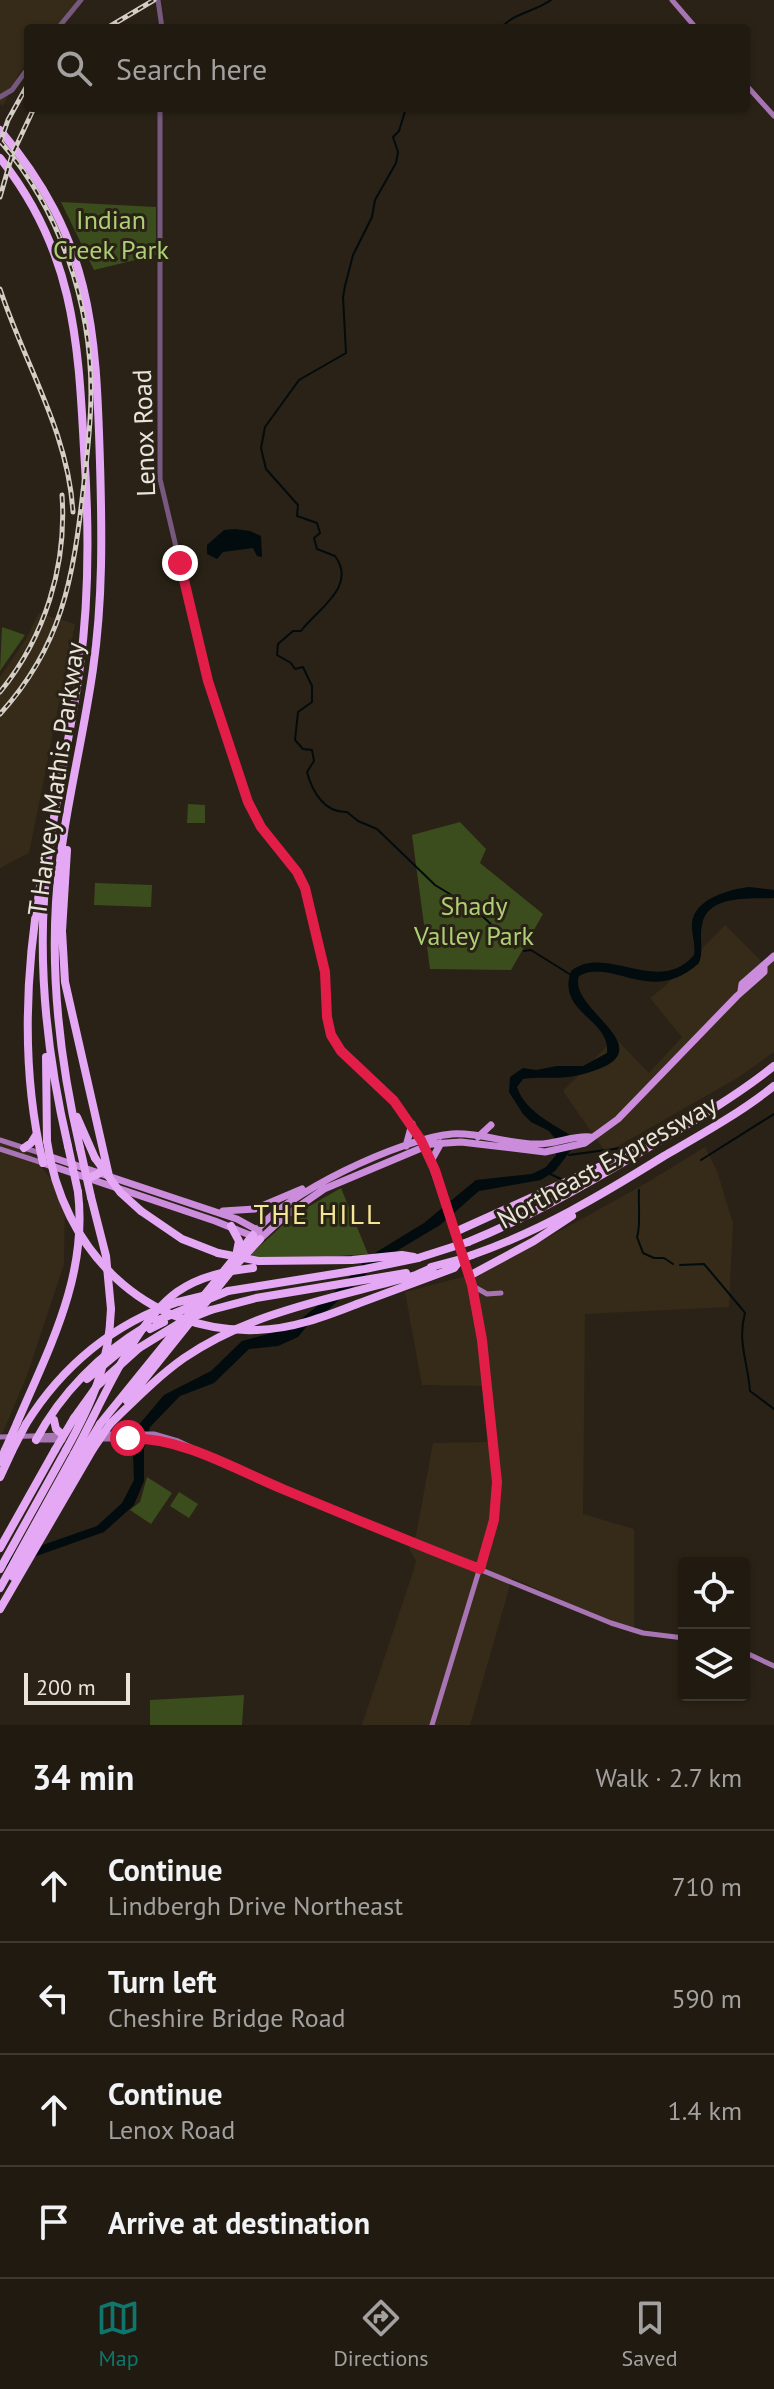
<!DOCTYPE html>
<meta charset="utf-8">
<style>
:root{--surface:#201a10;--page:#282319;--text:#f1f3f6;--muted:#a2a19f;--line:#3d3830;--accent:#0f766e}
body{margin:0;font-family:"PT Sans",sans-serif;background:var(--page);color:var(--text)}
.controls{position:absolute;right:24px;bottom:24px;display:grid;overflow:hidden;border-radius:8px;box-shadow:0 2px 6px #0004}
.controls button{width:72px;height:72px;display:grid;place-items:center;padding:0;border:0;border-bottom:2px solid var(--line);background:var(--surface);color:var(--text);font:40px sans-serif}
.scale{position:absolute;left:24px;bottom:20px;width:106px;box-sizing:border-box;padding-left:8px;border:4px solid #e9e4dc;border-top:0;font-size:22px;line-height:28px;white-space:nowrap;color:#e9e4dc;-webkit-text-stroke:6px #2a2216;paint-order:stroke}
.stop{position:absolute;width:24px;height:24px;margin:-18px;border:6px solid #e11d48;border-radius:50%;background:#fff}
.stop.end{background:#e11d48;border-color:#fff;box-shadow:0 2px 8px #0008}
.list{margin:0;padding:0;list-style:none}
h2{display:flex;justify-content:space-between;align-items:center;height:104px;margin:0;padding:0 32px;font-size:34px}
h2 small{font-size:26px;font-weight:400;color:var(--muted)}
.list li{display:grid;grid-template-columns:52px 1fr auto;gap:24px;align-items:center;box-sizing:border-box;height:112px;padding:0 32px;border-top:2px solid var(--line)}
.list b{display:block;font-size:30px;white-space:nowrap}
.list p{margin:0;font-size:26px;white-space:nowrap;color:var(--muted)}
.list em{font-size:26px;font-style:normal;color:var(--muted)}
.icon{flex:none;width:44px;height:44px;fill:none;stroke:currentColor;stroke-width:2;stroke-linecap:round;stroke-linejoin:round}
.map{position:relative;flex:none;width:774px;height:1725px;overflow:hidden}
.search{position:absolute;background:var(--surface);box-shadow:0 2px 6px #0004;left:24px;right:24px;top:24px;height:88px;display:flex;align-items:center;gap:20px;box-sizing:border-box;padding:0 28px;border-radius:8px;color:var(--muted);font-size:30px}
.sheet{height:552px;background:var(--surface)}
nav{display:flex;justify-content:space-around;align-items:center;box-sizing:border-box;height:112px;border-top:2px solid var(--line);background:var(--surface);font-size:22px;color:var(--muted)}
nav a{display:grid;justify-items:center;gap:4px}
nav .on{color:var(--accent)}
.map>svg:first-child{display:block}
.built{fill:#362b18}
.green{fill:#3c4d1d}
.water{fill:#020b0e}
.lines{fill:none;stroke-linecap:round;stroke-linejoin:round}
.stream{stroke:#020b0e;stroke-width:2}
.tertiary{stroke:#77587e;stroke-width:5}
.secondary{stroke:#a775b3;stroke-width:5}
.primary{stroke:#cb8cdb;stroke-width:7}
.motorway{stroke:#e5a8f4;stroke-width:8}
.rail-casing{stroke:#d4cec6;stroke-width:5}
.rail{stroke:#2a2216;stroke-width:2;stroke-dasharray:6;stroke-linecap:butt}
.motorway-bridge{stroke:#e5a8f4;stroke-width:8}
.route{stroke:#e11d48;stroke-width:10}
.labels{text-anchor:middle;stroke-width:6;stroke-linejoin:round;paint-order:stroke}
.park-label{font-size:26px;fill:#aed074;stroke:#2a2216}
.street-label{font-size:26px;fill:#e9e4dc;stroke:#2a2216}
.neighbourhood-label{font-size:28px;letter-spacing:2px;fill:#f5e697;stroke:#2a2216}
</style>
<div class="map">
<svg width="774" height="1725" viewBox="0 0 774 1725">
<rect width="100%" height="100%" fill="#2a2216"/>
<path class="built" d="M 0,0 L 83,0 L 73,15 L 57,28 L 28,28 L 28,62 L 19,73 L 3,106 L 0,103 Z
M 39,613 L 75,624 L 29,853 L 0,868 L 0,677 L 26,639 Z
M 725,925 L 765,965 L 774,955 L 774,1052 L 739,1077 L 606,1153 L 563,1091 L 615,1038 L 649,1073 L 682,1037 L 650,998 L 665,986 Z
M 0,1140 L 25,1147 L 65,1197 L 64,1264 L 28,1373 L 0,1439 Z
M 705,1147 L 717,1171 L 733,1223 L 729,1307 L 585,1314 L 583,1514 L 634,1529 L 634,1628 L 610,1621 L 512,1578 L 470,1725 L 362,1725 L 413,1572 L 416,1561 L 409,1549 L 416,1535 L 433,1443 L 493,1442 L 489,1386 L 422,1385 L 405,1292 L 470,1275 L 529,1248 L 643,1185 Z"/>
<path class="green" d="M 61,202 L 156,207 L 156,255 L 94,270 Z
M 2,627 L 25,635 L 0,671 Z
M 188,804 L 205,805 L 205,823 L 187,823 Z
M 460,822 L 486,849 L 480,863 L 543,914 L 511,970 L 430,969 L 412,835 Z
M 95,883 L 152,885 L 151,907 L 94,905 Z
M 341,1188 L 368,1254 C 346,1255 265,1264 251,1254 L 294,1215 Z
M 147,1477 L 172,1493 L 151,1524 L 130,1510 L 140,1502 Z
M 179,1492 L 198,1504 L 189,1518 L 170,1506 Z
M 244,1695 L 242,1725 L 150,1725 L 150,1700 Z"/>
<path class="water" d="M 235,529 L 250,531 L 261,536 L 262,557 L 257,556 L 253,548 L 223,552 L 217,559 L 207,554 L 207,545 L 224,530 Z
M 749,887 L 774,890 L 774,898 C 751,899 707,894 702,925 C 699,938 704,950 699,963 C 651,1007 612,957 579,976 C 566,1011 676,1052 579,1075 C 560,1080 542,1076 523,1079 L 517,1087 C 525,1111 550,1122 570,1135 L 571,1150 L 555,1171 L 541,1180 L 479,1191 L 440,1225 L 380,1261 L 328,1310 L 311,1321 L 298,1337 L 278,1346 L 249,1349 L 214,1383 L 180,1396 L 150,1427 L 144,1449 L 144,1481 L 134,1505 L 104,1532 L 0,1569 L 0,1560 L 97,1526 L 122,1503 L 134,1480 L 133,1454 L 137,1427 L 164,1395 L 211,1371 L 242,1341 L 290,1328 L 332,1294 L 370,1256 L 424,1223 L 476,1180 L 532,1174 L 546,1167 L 556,1155 L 556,1140 L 549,1131 L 531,1122 L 523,1114 L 509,1092 L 510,1077 L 523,1068 L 536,1070 L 557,1066 L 583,1066 L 607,1053 C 611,1019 556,1013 571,971 C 606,943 658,997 694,955 C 696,944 691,934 692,923 C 694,899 730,889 749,887 Z"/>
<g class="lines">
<path class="stream" d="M 503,26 C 515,13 536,11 551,0
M 406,108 L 399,131 L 393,137 L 398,152 L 396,163 L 375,200 L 372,217 L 353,255 L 345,286 L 343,297 L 346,353 L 299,380 L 265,427 L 261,448 L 266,469 L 298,505 L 297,516 L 317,523 L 320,533 L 314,538 L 317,549 L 335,556 C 358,587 316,610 301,631 L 293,631 L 278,644 L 277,655 L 291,663 L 295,669 L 303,667 L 312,686 L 312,702 L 298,712 L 295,740 L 303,749 L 312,750 L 314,761 L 307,772 C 312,791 324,813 347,812 L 358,821 L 377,829 L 435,885 L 476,910 L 495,928 L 513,939 L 515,948
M 524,951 L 531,950 L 571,975
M 569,1155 L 628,1147
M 701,1160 L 774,1114
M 548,1173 L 561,1179
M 639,1190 C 638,1203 641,1227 637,1237 L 643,1253 L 654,1258 L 664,1258 L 673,1264
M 680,1265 L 704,1264 L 742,1309 L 745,1313 C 737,1341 748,1363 750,1391 L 774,1409"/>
<path class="tertiary" d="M 158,0 L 162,28
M 58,28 L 81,0
M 0,97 L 12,90 L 28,68
M 160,108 L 160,479 L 201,653 L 223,728 L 252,810 L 267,834 L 297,872 L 305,888 L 325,972 L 327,1017 L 331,1035 L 341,1051 L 394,1101 L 422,1142"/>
<path class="secondary" d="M 672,0 L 696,28
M 746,85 L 774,116
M 0,1140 L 40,1153
M 424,1147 L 455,1232 L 477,1307 L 497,1482 L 492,1528 L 432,1725
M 0,1149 L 43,1163
M 473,1286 L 487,1294 L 501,1293
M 105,1434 L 154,1434 L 178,1441 L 271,1484 L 611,1623 L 643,1633 L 684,1638
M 0,1437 L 63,1435
M 101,1439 L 150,1439 L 186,1447
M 37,1440 L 63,1440
M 744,1652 L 774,1666"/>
<path class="primary" d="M 741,991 L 742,984 L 774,956
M 478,1137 L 491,1125
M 406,1146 L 412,1124
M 48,1156 L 237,1219 L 259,1231
M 431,1161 L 441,1143
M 43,1163 L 215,1221 L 260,1239 L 285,1216 L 324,1189 L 431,1144 L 461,1142 L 545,1152 L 585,1143 L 618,1119 L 737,996 L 764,972 L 764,966
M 223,1211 L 255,1209 L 302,1189
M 253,1235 C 282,1194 402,1138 452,1134 C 479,1132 508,1144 536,1144 C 554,1145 573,1135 590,1137"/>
<path class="motorway" d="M 0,130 C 92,239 96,328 100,463 C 102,532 103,600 93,669 C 82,747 61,823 56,902 C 51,985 61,1067 80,1148
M 0,158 C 73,250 78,337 84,449 C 89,522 90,593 80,666 C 70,744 49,821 44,900 C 39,983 49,1065 68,1146
M 67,850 L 62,931 L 65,982 L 109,1176
M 41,880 C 25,973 21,1071 43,1163
M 46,1057 L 47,1141
M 77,1117 L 95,1158
M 24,1148 L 31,1143 L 36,1135
M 89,1178 L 100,1173 L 104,1162
M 91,1197 L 106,1256 L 111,1309
M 141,1211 L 182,1239 L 218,1253
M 231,1226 L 239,1241 L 237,1251
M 455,1232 L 639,1149
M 468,1242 C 532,1216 590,1182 649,1147 C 692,1122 735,1097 774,1066
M 472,1255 C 541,1231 603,1194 664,1156 C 702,1134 740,1113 774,1086
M 259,1261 L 352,1260 L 402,1255 L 414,1257
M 431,1267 L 461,1259
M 469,1276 L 534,1241 L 572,1216
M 228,1291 L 365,1269 L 418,1258
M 357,1304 L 454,1268 L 460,1260
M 211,1310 L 256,1298 L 406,1273
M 87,1379 L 135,1339
M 127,1401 L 235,1266 L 260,1239
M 74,1418 L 97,1386 L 139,1348
M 54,1420 L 56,1429 L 63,1435
M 17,1423 C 49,1348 88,1276 78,1192
M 26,1424 C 62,1366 114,1323 178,1302
M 100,1424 L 253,1235
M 110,1424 C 134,1401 157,1377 184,1358 C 254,1310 336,1298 416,1275 L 434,1267
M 36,1440 C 61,1393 100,1354 145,1327
M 0,1462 L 5,1450
M 0,1477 L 12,1451
M 0,1548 L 55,1450
M 0,1569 L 66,1450
M 13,1577 L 85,1449
M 0,1588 L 74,1454
M 0,1609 L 93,1449"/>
<defs>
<path id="rail" d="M 107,28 L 154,0
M 0,141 C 60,210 91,302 91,393 C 91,426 87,458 83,491 C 73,579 62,646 0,714
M 0,143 L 8,120 L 28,84
M 0,197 L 12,155 L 34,108
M 0,289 C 25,365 68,431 73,512
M 0,692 C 45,637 67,566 62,495"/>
</defs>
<use href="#rail" class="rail-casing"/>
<use href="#rail" class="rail"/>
<path class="motorway-bridge" d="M 47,1141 C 62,1249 144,1334 257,1330 C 292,1329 324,1317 357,1304
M 68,1146 L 78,1192
M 80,1148 L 91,1197
M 95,1158 L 120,1192 L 141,1211
M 218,1253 L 259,1261
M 418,1258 L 468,1242
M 461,1259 L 472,1255
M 178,1302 L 207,1295
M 156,1321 L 228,1291
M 150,1329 L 164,1322
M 139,1348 L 183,1321 L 211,1310
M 85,1449 L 100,1424
M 93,1449 L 110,1424
M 5,1450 L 17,1423
M 55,1450 L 74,1418
M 66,1450 C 92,1403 109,1365 111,1309
M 12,1451 L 26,1424
M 74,1454 C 101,1405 133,1324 177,1292 C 200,1276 226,1271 253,1268"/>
</g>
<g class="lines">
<path class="route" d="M 128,1438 C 185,1438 234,1469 285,1490 C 350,1517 415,1544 480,1569 L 494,1520 L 497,1482 L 482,1340 L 472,1285 L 435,1170 L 421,1140 L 394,1101 L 341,1051 L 331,1035 L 327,1017 L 325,972 L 305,888 L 297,872 L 261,827 L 248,802 L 208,681 L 180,563"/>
</g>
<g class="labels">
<g class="park-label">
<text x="111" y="229">Indian<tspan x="111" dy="30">Creek Park</tspan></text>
<text x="474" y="915">Shady<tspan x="474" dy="30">Valley Park</tspan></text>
</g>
<g class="street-label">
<text transform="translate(144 433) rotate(-92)" y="9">Lenox Road</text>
<text transform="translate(56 779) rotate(-82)" y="9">T Harvey Mathis Parkway</text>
<text transform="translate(607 1162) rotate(-29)" y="9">Northeast Expressway</text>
</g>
<g class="neighbourhood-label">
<text x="318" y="1224">THE HILL</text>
</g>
</g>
</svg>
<div class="controls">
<button><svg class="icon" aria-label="locate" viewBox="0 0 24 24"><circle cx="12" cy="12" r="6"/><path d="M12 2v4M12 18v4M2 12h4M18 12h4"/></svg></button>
<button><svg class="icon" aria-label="layers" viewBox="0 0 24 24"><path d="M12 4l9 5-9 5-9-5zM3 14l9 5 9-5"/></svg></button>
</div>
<div class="scale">200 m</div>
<div class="stop" style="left:128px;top:1438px"></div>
<div class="stop end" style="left:180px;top:563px"></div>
<div class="search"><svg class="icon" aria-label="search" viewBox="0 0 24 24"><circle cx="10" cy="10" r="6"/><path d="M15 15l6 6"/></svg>Search here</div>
</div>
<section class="sheet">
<h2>34 min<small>Walk · 2.7 km</small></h2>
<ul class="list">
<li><svg class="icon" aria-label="ahead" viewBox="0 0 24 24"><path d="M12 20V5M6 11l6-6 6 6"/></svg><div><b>Continue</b><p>Lindbergh Drive Northeast</p></div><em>710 m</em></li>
<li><svg class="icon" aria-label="left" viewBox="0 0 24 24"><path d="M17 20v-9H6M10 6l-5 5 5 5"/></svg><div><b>Turn left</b><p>Cheshire Bridge Road</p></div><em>590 m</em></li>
<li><svg class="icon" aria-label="ahead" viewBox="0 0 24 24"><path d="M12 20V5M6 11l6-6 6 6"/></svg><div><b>Continue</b><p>Lenox Road</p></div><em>1.4 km</em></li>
<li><svg class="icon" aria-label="arrive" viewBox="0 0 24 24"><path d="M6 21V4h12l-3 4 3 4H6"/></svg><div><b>Arrive at destination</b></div></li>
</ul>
</section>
<nav>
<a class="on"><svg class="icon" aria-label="map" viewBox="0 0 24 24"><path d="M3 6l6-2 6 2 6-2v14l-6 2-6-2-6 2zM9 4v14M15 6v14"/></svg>Map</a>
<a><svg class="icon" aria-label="directions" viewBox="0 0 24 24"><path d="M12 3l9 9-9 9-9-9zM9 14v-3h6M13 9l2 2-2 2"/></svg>Directions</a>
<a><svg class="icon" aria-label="saved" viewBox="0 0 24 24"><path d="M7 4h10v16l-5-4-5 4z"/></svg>Saved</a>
</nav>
